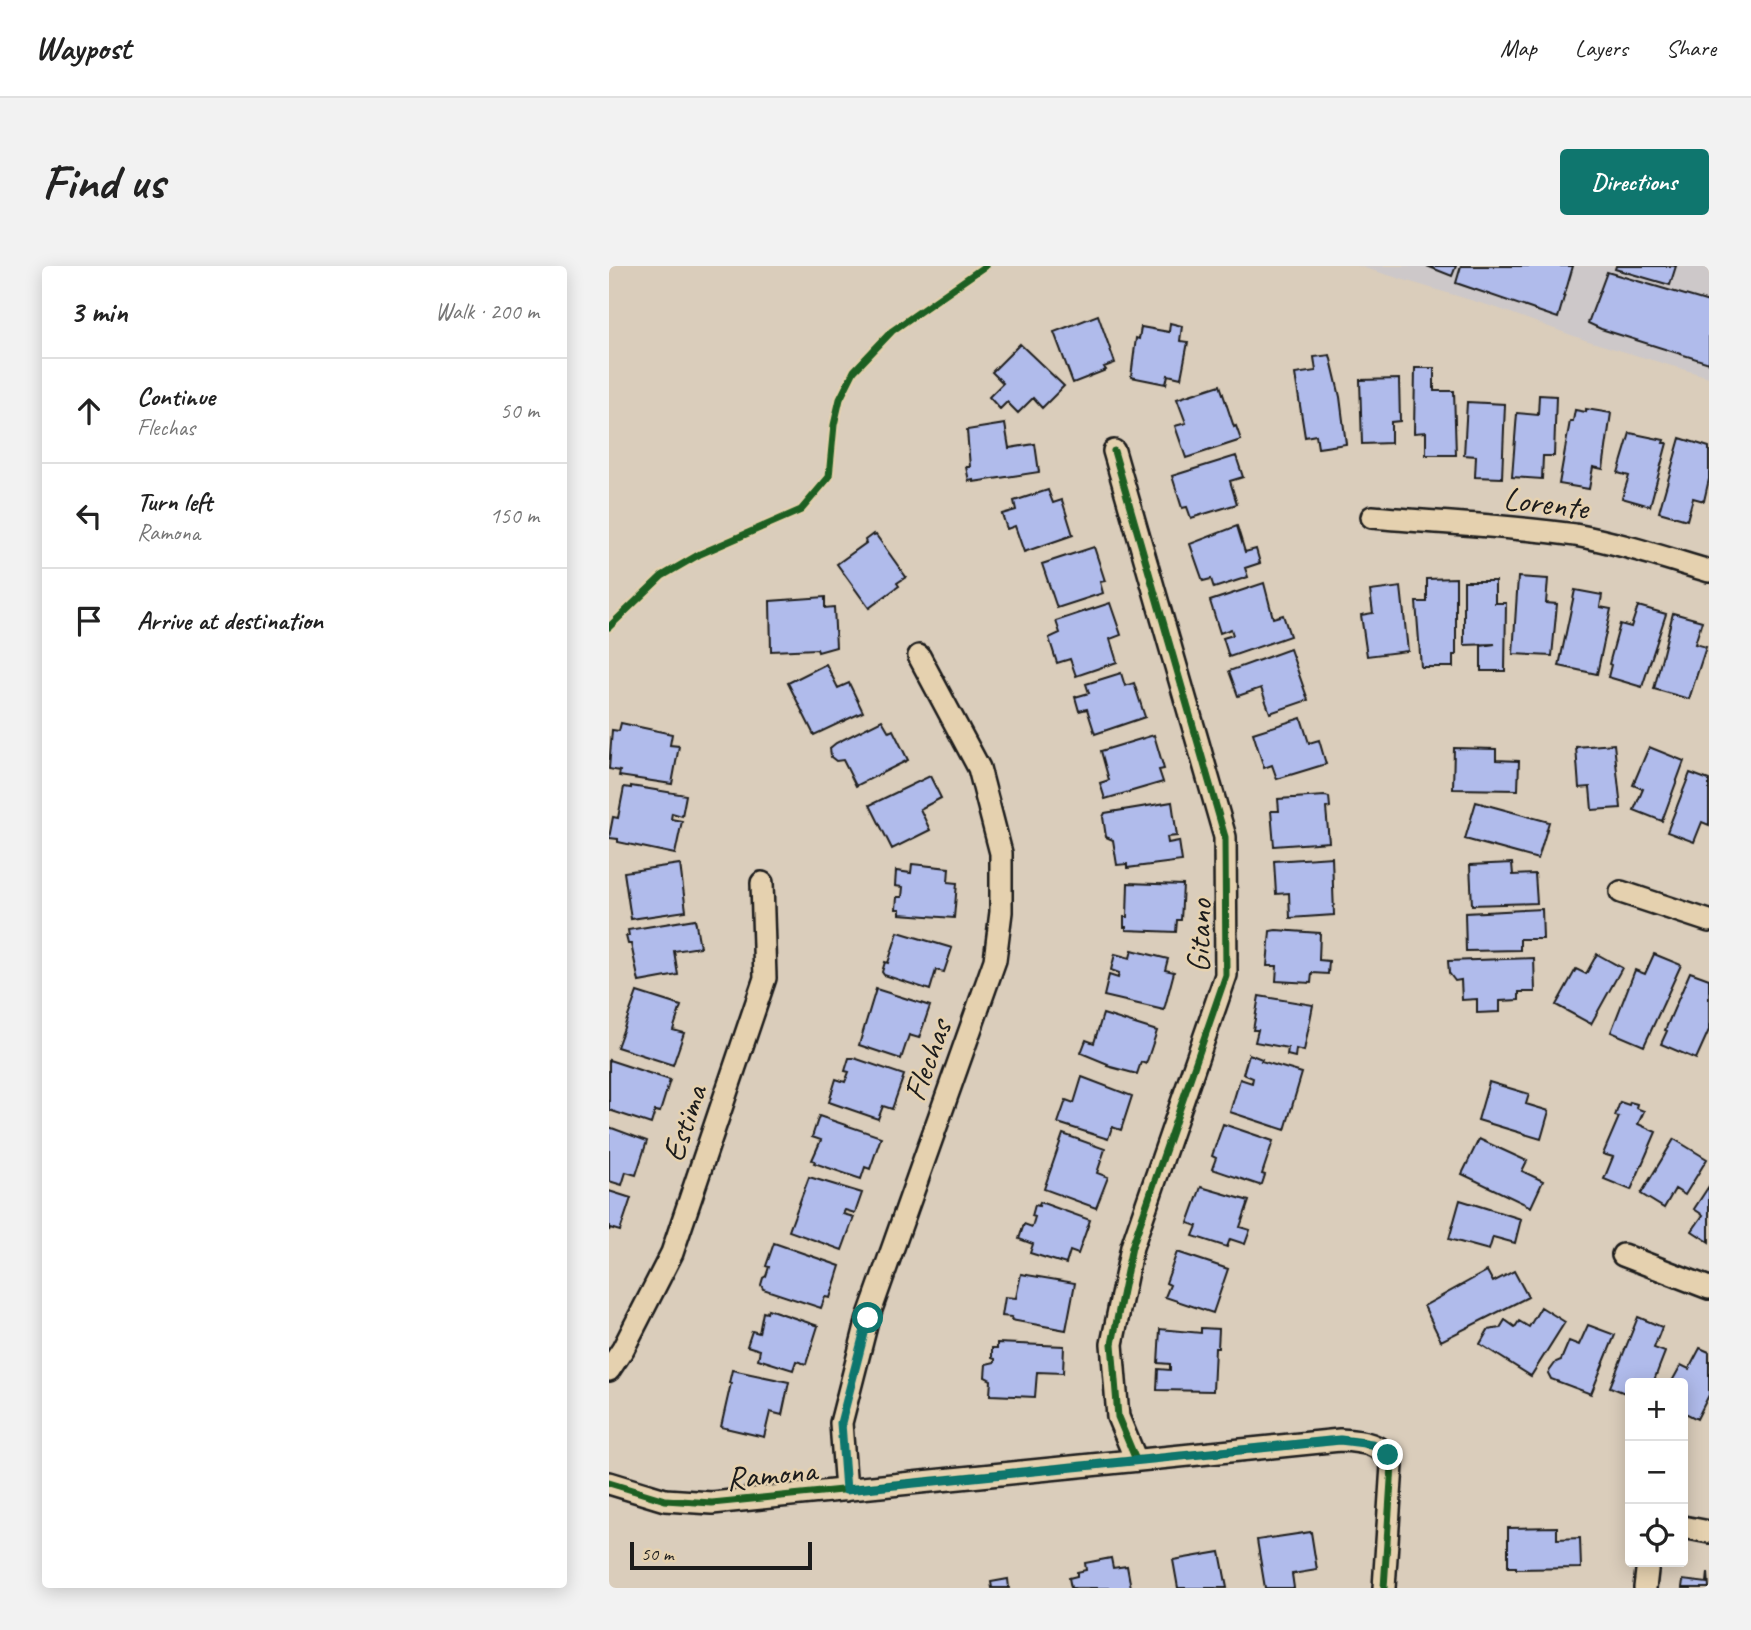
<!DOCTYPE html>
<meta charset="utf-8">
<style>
:root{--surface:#fff;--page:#f2f2f2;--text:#222;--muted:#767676;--line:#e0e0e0;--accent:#0f766e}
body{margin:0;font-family:Caveat,sans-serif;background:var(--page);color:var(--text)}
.controls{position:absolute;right:21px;bottom:21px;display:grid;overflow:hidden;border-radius:7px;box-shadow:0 4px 18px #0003}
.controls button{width:63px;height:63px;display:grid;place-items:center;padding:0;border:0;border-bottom:2px solid var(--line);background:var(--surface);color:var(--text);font:35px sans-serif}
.scale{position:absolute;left:21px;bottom:18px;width:182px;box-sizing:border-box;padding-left:7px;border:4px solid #1c1c1c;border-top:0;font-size:19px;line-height:24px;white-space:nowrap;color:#1c1c1c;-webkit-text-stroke:5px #e5d1af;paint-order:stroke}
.stop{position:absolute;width:21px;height:21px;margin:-16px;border:5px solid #0f766e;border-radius:50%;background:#fff}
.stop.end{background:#0f766e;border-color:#fff;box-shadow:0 2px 7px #0008}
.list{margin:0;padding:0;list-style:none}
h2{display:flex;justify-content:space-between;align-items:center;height:91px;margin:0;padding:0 28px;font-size:30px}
h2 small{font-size:23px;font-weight:400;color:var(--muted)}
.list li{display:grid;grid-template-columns:46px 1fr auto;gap:21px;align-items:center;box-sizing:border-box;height:105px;padding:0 28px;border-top:2px solid var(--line)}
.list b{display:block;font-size:26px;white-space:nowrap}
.list p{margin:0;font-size:23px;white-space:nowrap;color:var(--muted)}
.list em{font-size:23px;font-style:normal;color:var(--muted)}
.icon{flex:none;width:38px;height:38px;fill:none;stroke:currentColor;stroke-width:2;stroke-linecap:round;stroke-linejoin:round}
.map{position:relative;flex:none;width:1100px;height:1322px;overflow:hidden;border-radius:7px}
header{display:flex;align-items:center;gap:42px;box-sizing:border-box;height:98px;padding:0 35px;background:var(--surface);border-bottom:2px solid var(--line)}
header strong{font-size:33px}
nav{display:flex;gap:38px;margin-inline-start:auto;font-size:24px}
.intro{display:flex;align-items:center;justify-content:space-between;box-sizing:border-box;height:168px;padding:0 42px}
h1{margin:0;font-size:49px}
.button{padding:18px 32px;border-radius:7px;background:var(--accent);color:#fff;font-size:24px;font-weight:700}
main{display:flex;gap:42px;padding:0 42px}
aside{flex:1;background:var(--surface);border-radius:7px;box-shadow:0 4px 18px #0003}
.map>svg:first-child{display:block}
.built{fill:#cdc8c9}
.building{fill:#b0bbeb;stroke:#1c1c1c;stroke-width:2}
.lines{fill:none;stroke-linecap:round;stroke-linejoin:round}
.street-casing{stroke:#1c1c1c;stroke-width:26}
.street{stroke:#e5d1af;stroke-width:21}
.cycleway-casing{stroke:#e5d1af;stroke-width:11}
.cycleway{stroke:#1b5e20;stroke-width:7}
.route{stroke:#0f766e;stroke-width:9}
.labels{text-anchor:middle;stroke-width:5;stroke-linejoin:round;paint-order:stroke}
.street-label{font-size:33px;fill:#1c1c1c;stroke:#e5d1af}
</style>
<header>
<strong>Waypost</strong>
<nav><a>Map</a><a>Layers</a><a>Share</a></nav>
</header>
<div class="intro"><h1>Find us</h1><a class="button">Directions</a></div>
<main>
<aside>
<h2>3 min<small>Walk · 200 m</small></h2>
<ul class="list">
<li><svg class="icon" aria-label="ahead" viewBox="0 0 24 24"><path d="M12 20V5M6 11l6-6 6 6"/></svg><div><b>Continue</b><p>Flechas</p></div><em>50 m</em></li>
<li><svg class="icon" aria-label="left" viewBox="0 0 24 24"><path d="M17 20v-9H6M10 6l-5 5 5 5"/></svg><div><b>Turn left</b><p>Ramona</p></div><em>150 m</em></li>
<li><svg class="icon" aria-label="arrive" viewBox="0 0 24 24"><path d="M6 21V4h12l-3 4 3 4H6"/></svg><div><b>Arrive at destination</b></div></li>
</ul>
</aside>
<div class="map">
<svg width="1100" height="1322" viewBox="0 0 1100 1322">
<rect width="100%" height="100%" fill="#dacdbb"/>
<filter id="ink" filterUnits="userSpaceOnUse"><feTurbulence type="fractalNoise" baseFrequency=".0143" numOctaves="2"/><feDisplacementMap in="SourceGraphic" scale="14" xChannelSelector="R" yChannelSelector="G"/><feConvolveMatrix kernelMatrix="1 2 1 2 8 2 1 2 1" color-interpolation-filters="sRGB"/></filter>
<g filter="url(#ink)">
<path class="built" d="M 749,0 L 1100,0 L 1100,111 L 976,74 L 888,42 Z"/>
<path class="building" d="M 818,0 L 847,0 L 843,10 Z
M 852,0 L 964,0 L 949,52 L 847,17 Z
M 1007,0 L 1067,0 L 1061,19 L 1006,3 Z
M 998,6 L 1100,36 L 1100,97 L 992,63 L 979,57 Z
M 489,49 L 506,97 L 495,101 L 497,104 L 464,117 L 445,66 Z
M 561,57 L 573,60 L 571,75 L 579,76 L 572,112 L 559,109 L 557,118 L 522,111 L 527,72 L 530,73 L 532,61 L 560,66 Z
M 411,78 L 455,120 L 433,142 L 424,132 L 409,147 L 398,136 L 391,143 L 380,131 L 394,117 L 383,106 Z
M 721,89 L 731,131 L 737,178 L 709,182 L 707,169 L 696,171 L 686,108 L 707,105 L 705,91 Z
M 806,102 L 825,102 L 825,125 L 845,125 L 847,189 L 817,189 L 817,166 L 805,167 Z
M 790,113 L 791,155 L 782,156 L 782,177 L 753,178 L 751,114 Z
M 611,119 L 625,161 L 627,160 L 632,174 L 577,192 L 566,160 L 577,157 L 568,133 Z
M 930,129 L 947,130 L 945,190 L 934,190 L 933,213 L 903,211 L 908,147 L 929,149 Z
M 858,136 L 896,138 L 893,212 L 866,211 L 867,190 L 855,189 Z
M 977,143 L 1002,147 L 994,203 L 984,201 L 980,223 L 950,218 L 961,155 L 964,155 L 966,144 L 977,146 Z
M 396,158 L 400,182 L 426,178 L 430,206 L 364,216 L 364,214 L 360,215 L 357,201 L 361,201 L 358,164 Z
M 1021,167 L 1055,174 L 1054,177 L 1058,177 L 1041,240 L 1013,232 L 1020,210 L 1009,207 Z
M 1071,172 L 1100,181 L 1100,213 L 1095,235 L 1084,232 L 1078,254 L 1050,246 Z
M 627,190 L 634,211 L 621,215 L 628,238 L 582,252 L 578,241 L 573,242 L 563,210 Z
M 439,224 L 444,237 L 453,234 L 464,269 L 415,286 L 406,260 L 398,263 L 393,248 L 407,244 L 405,235 Z
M 628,260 L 636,286 L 647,283 L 651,297 L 636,302 L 639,311 L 605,322 L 602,313 L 594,315 L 581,278 Z
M 264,268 L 265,270 L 267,269 L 297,311 L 288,317 L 290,320 L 260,342 L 228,298 L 257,277 L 256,274 Z
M 485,281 L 496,315 L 491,316 L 494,327 L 448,342 L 433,298 Z
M 909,311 L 939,313 L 937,337 L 948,338 L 943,390 L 904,388 Z
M 847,312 L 847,389 L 844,389 L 844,401 L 812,401 L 807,336 L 818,336 L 818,313 Z
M 855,315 L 886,315 L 886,337 L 897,337 L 896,405 L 872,405 L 872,380 L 886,378 L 855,379 Z
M 655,317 L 664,352 L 674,349 L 681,370 L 620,391 L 614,372 L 624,369 L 622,363 L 611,367 L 601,335 Z
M 792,321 L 799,385 L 758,390 L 752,349 L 764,347 L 761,325 Z
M 966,324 L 993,329 L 991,341 L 1002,343 L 988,408 L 950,400 Z
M 216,331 L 216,342 L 225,341 L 227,381 L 209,386 L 208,383 L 162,385 L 161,335 Z
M 501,337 L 512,369 L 501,373 L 508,396 L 467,410 L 461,393 L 448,397 L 440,372 L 451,367 L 447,355 Z
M 1029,340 L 1057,348 L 1033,421 L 999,411 L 1002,399 L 1000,398 L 1011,358 L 1022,361 Z
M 1064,347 L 1093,355 L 1086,378 L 1097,381 L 1080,433 L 1045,423 Z
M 681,383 L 699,434 L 661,447 L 652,422 L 629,430 L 620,405 Z
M 217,398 L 229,422 L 240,417 L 254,446 L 205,469 L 179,417 Z
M 512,407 L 516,420 L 525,417 L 536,451 L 486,468 L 478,443 L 470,445 L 466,431 L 480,427 L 477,418 Z
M 692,452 L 700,477 L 710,474 L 717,498 L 668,513 L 663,499 L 655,502 L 644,467 Z
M 273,454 L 280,466 L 284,464 L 299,494 L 247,520 L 234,494 L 227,495 L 222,491 L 221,482 L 227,477 Z
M 12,457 L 63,468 L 61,479 L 70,480 L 63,518 L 10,510 L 11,505 L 0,503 L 3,464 L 10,465 Z
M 545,469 L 555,503 L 550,504 L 554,516 L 496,533 L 491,517 L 500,514 L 492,485 Z
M 1005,478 L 1012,542 L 983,544 L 981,521 L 970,522 L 967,481 Z
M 1040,481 L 1075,495 L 1053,555 L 1025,544 L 1034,523 L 1024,519 Z
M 845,482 L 887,483 L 887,494 L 910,495 L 909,524 L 844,523 Z
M 1081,507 L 1100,514 L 1100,559 L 1093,556 L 1085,576 L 1058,566 Z
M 321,510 L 332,532 L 311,543 L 321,564 L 283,583 L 261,539 Z
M 22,520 L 77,529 L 73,550 L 63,547 L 62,553 L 73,555 L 66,588 L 9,576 L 9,573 L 0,572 L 4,551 L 9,552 L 15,521 L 22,522 Z
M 716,530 L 720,531 L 721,541 L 717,542 L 720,576 L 665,580 L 662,545 L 670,545 L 669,533 Z
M 563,536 L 568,570 L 558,571 L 559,577 L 570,575 L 573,595 L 518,602 L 518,598 L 508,599 L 504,574 L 497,571 L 494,551 L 496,547 Z
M 867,536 L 940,556 L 929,593 L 856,573 Z
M 723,591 L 725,649 L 681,652 L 680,627 L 667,628 L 665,595 Z
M 903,597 L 904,609 L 926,608 L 928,637 L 863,639 L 861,599 Z
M 71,598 L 77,645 L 22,653 L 15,606 Z
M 303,598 L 340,602 L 339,616 L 348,617 L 345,652 L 291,648 L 291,643 L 287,643 L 288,631 L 293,631 L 294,621 L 286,620 L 287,605 L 302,607 Z
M 519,617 L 574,619 L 572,654 L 568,654 L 567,666 L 517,664 L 517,661 L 515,661 L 515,651 L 518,651 Z
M 933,643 L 934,673 L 911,673 L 911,684 L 857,685 L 856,647 Z
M 86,653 L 91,681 L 65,685 L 69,709 L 30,716 L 22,678 L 19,678 L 17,670 L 20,670 L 19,664 Z
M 667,664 L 711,667 L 710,694 L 720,695 L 719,708 L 703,707 L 702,717 L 667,715 L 668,700 L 658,700 L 661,665 Z
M 289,666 L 343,682 L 335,706 L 327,704 L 321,724 L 275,709 L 273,706 L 276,696 L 279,697 Z
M 523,684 L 559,693 L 556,704 L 565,706 L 555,744 L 495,730 L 500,709 L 509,712 L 510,707 L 502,704 L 506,688 L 521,692 Z
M 988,688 L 1013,702 L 982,758 L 947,739 L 967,703 L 977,708 Z
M 1045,688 L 1072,699 L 1035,780 L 1002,766 L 1026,704 L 1036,708 Z
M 925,692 L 926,726 L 910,726 L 910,734 L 891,735 L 891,746 L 868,747 L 868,733 L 853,734 L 852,714 L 846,715 L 840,707 L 839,695 Z
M 1081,706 L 1100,713 L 1100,764 L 1087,793 L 1052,778 L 1058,765 L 1056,764 Z
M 267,723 L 321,740 L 310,772 L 300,769 L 292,793 L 250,779 Z
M 28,726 L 72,740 L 64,764 L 75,767 L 64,799 L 8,781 Z
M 650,730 L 704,739 L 695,785 L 687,783 L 686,791 L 678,789 L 679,782 L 646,776 L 649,764 L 644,764 Z
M 494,748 L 548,765 L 537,798 L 532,796 L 528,808 L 498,800 L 499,798 L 472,787 L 477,774 L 485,777 Z
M 640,788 L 653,793 L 652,795 L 693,807 L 676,864 L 621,846 L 631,813 L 643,817 L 644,812 L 634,808 Z
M 240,792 L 245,792 L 295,809 L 283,843 L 274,840 L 269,853 L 220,836 L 227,813 L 236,816 L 240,806 L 236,805 Z
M 0,794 L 61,814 L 51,846 L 46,845 L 42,858 L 0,844 Z
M 473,811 L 523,830 L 512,864 L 503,861 L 499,873 L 449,857 L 457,834 L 465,837 Z
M 880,816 L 920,828 L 917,838 L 940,845 L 932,873 L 869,854 Z
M 1011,836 L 1020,839 L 1021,836 L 1028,838 L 1027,842 L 1035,845 L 1029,858 L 1047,866 L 1022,924 L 995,913 L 1004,891 L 994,888 L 1010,851 L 1006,850 Z
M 210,850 L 272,871 L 261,903 L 256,901 L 252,913 L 205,897 L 206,895 L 203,894 L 212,874 L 203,871 Z
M 614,858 L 664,875 L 653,908 L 656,909 L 653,918 L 650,919 L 603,903 L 607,892 L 603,890 Z
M 0,861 L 38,875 L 27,909 L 17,906 L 13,919 L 0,915 Z
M 454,868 L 496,883 L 488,907 L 499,911 L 487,942 L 435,923 Z
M 870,873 L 918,895 L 913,905 L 934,915 L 922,941 L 853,908 Z
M 1065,873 L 1098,893 L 1076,929 L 1066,923 L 1055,942 L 1032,928 Z
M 200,911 L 253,927 L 246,947 L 236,944 L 234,948 L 245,951 L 233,984 L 180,965 Z
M 1100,920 L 1100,976 L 1083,965 L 1094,949 L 1085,943 Z
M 592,921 L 640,935 L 631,961 L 641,964 L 636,978 L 621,973 L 618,981 L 584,970 L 588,960 L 579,957 Z
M 0,925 L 22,932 L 11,965 L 1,962 L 0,965 Z
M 851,934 L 912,953 L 906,977 L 884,971 L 880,984 L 840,973 Z
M 431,936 L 481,954 L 469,988 L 461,985 L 457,998 L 421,987 L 424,978 L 410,973 L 415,958 L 423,961 L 426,951 L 423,950 L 426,939 L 430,940 Z
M 165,977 L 231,1000 L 221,1032 L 216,1031 L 212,1042 L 154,1023 L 152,1019 L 154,1012 L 157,1010 L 160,1001 L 157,1000 Z
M 568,986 L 619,1003 L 604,1047 L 556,1031 L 561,1019 L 557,1017 Z
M 878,1005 L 884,1016 L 905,1005 L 919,1031 L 832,1075 L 815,1040 Z
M 412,1008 L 466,1017 L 457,1064 L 402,1054 L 403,1051 L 393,1050 L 396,1031 L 407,1032 Z
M 932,1041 L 956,1056 L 922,1110 L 871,1078 L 879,1064 L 891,1062 L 896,1054 L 906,1061 L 910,1055 L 920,1061 Z
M 159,1043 L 209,1060 L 197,1098 L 187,1095 L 184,1104 L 149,1093 L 151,1084 L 138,1080 L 143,1065 L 150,1067 L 154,1046 L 158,1047 Z
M 1029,1051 L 1053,1061 L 1045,1082 L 1056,1086 L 1044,1117 L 1021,1117 L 1021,1129 L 1001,1121 Z
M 979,1059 L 1006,1069 L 982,1128 L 942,1113 L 939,1107 L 947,1096 L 952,1094 L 960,1075 L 970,1079 Z
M 592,1062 L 610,1063 L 609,1082 L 606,1082 L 604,1125 L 548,1124 L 549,1103 L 561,1104 L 561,1098 L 549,1097 L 551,1063 L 592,1067 Z
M 388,1077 L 455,1080 L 454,1107 L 428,1106 L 426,1131 L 381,1129 L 382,1114 L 376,1111 L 377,1098 L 386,1096 L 386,1093 L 383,1092 L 383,1082 L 388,1082 Z
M 1091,1082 L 1100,1086 L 1100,1129 L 1088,1153 L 1074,1146 L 1074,1117 L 1062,1117 L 1072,1099 L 1080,1103 Z
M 123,1104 L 180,1116 L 173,1149 L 161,1146 L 155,1171 L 112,1161 L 122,1117 L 120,1117 Z
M 948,1261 L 948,1273 L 971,1272 L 972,1302 L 907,1303 L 907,1301 L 899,1301 L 899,1262 Z
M 702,1266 L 708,1304 L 683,1308 L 685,1322 L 656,1322 L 648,1274 Z
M 611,1286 L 618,1322 L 569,1322 L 564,1294 Z
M 502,1292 L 504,1302 L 518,1300 L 522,1322 L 462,1322 L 460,1312 L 468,1310 L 468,1306 L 477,1304 L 476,1297 Z
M 1099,1306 L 1100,1322 L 1073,1322 L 1074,1314 L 1098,1317 Z
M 399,1313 L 400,1322 L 383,1322 L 382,1316 Z"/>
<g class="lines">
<defs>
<path id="street" d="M 505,185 L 616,571 L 617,709 L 523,981 L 503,1078 L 509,1151 L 527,1194
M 763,251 C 830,257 899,259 966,269 C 1011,277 1056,292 1100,305
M 1012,626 L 1100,655
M 1014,989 L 1100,1022
M 0,1104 L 14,1083 L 63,987 L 156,712 L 153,617
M 0,1217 L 56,1234 L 103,1237 L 731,1174 C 753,1175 774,1177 783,1199 L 775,1322
M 237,1224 L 232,1157 L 259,1052 L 386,694 L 392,646 L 392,587 L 370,502 L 310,390
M 1074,1261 L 1100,1266
M 1036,1322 L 1039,1296"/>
</defs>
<use href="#street" class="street-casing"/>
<use href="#street" class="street"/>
<defs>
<path id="cycleway" d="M 505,185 L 616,571 L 617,709 L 523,981 L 503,1078 L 509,1151 L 527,1194
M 0,361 L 53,310 L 91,288 L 192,244 L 220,211 L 225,159 L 231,133 L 245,105 L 283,65 L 376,0
M 0,1217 L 56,1234 L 103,1237 L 731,1174 C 753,1175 774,1177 783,1199 L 775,1322"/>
</defs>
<use href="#cycleway" class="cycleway-casing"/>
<use href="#cycleway" class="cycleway"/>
</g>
</g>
<g class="lines" filter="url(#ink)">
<path class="route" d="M 259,1052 L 232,1157 L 237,1224 L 731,1174 L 763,1178 L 779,1189"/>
</g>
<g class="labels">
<g class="street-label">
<text transform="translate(937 236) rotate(7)" y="12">Lorente</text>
<text transform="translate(589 670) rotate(-88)" y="12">Gitano</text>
<text transform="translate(317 794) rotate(-70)" y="12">Flechas</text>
<text transform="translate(74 857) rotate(-71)" y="12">Estima</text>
<text transform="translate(162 1207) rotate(-6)" y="12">Ramona</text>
</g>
</g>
</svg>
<div class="controls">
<button>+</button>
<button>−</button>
<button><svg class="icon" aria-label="locate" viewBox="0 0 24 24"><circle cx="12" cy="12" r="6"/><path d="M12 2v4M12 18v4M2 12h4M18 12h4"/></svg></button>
</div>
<div class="scale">50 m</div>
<div class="stop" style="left:259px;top:1052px"></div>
<div class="stop end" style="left:779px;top:1189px"></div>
</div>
</main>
